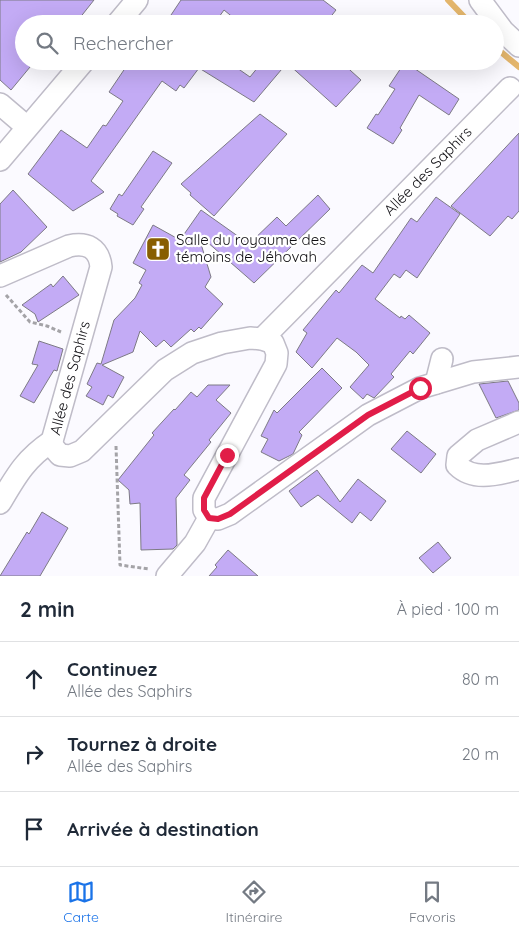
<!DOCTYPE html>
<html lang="fr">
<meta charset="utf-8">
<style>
:root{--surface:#fff;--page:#f6f6f7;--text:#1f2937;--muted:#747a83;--line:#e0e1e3;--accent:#1a73e8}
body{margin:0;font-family:Quicksand,sans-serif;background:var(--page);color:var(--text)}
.stop{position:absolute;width:15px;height:15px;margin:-11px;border:4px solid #e11d48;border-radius:50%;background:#fff}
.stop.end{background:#e11d48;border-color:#fff;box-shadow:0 1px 5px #0008}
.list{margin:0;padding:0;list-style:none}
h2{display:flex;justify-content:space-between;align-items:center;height:65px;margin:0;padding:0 20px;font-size:21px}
h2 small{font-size:16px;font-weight:400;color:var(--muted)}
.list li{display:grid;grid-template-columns:32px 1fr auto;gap:15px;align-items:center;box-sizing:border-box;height:75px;padding:0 20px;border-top:1px solid var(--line)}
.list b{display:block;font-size:19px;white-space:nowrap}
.list p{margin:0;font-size:16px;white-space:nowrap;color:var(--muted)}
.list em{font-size:16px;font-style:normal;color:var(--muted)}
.icon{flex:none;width:28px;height:28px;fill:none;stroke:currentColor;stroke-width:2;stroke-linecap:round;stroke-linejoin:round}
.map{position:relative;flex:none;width:519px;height:576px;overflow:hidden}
.search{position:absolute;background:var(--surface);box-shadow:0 5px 20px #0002;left:15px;right:15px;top:15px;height:55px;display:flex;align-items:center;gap:12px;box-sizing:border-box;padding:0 18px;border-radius:28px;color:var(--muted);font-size:19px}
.sheet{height:290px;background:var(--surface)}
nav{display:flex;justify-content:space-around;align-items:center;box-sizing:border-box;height:70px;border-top:1px solid var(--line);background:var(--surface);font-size:14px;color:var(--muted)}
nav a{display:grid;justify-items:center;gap:2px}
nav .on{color:var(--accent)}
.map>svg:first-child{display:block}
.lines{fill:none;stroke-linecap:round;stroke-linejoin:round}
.stream{stroke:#e4b66c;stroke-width:6}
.building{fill:#c3abf5;stroke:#7d7a85}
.minor-casing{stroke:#bfbcc8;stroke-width:24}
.path{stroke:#a4a3a7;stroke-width:3;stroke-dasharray:4 2.5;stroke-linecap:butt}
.minor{stroke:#fff;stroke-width:21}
.route{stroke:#e11d48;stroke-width:6}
.labels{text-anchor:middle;stroke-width:4.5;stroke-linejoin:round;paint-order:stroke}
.street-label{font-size:15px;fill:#100f13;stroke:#fff}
.poi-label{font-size:15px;fill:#100f13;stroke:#fff;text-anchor:start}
</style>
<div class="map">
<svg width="519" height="576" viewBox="0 0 519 576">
<rect width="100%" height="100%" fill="#fbfaff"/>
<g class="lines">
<path class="stream" d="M 448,0 L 471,24
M 495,47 L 519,67"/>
</g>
<path class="building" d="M 0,0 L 94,0 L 75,24 L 24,24 L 24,61 L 35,61 L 11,90 L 0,80 Z
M 181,0 L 323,0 L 336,10 L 325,24 L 241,24 L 224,10 L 214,24 L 165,24 Z
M 130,61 L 227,61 L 250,77 L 263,61 L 340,61 L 361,80 L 336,107 L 287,63 L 254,102 L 199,68 L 184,88 L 180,85 L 176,91 L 162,81 L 91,181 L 104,192 L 73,211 L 28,174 L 61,130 L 87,148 L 103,125 L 106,126 L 123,101 L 109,92 Z
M 405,62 L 459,99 L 449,115 L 419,95 L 400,128 L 402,130 L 393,144 L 367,128 L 376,114 L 378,115 L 395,89 L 389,86 Z
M 260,114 L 287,134 L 214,216 L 190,195 L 191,193 L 181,184 Z
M 519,133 L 519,211 L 512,219 L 508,216 L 490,236 L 451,206 Z
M 153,151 L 172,163 L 141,207 L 144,209 L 133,225 L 117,216 L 118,214 L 110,209 L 119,194 L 122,196 Z
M 13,190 L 47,227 L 21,252 L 0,262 L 0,204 Z
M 318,195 L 330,209 L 254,283 L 198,234 L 211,277 L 205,287 L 223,304 L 201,329 L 199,327 L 194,332 L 191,329 L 171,347 L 164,340 L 156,347 L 140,331 L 133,352 L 102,365 L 124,377 L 113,398 L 108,395 L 103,405 L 86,396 L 92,387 L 87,384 L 97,363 L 101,364 L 114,320 L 135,298 L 142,285 L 139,283 L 146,270 L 133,263 L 153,225 L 180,240 L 201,210 L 249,244 L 277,217 L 286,226 Z
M 436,197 L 460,214 L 417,278 L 406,270 L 400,278 L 394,274 L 375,299 L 400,318 L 401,316 L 405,319 L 409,315 L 430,333 L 413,354 L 410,351 L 391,374 L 394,377 L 374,398 L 367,394 L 363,399 L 350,387 L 369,365 L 356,352 L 337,338 L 312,368 L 296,352 L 307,333 L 303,330 L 336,290 L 339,293 L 362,265 L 373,273 L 411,218 L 417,222 Z
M 63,276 L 79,295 L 38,322 L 35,314 L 22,305 L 51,284 L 53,287 Z
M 39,341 L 63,349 L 57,371 L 54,370 L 34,403 L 20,396 L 38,365 L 32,364 Z
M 322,368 L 342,388 L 299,432 L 302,435 L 293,454 L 279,461 L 261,452 L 268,439 L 261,436 L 274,410 L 277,413 Z
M 508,381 L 519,403 L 519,410 L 496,418 L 479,384 Z
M 208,385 L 230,385 L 216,400 L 231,413 L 209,440 L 211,442 L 184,475 L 190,480 L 176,498 L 177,545 L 173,549 L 141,550 L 140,503 L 130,504 L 129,490 L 118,480 L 154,435 L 152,433 L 174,409 L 175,410 L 191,392 L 197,397 Z
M 407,431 L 436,454 L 421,473 L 391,449 Z
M 317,470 L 340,502 L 358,479 L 386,501 L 371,521 L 360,512 L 352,523 L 318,495 L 301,507 L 289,491 Z
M 42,512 L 68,528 L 40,576 L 0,576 L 27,532 L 29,534 Z
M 438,542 L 451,558 L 433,573 L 419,558 Z
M 228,550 L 258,576 L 209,576 L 217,567 L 215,565 Z"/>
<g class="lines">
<defs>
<g id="minor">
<path d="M 480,0 L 503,31 L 519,46"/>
<path d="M 117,24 L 137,0"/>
<path d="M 0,104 L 27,127"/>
<path d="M 0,160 L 84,61"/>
<path d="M 0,276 L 69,246 C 87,242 99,248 101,267 L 52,441 L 53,447 L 60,455 L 70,456 L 82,451 L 165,370 L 192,353 L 222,343 L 250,338 L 262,339 L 273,343 L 277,353 L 276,364 L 204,498 L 204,510 L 209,518 L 218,519 L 230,514 L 368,415 L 420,388 L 473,372 L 519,367"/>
<path id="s1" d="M 262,339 L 510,88"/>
<path d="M 436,383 L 442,359"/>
<path d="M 519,422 L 477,440 L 458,456 L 457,465 C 474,482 498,474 519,469"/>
<path d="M 0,503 C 16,476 25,459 52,441"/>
<path d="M 167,576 L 195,543 L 209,518"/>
</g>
</defs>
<use href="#minor" class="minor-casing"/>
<path class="path" d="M 6,295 L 30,322 L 47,326 L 61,332
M 116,446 L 120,565 L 149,569"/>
<use href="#minor" class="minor"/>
</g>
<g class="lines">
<path class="route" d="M 227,455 L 204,498 L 204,510 L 209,518 L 218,519 L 230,514 L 368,415 L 420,388"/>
</g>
<defs>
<symbol id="church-square" viewBox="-11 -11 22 22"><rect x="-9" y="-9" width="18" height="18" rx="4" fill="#885e00" stroke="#fff"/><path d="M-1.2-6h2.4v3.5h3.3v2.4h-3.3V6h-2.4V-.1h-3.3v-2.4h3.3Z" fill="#fff"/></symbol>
</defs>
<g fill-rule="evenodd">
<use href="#church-square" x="144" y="235" width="28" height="28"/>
</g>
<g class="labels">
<g class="street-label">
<text dy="5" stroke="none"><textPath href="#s1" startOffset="236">Allée des Saphirs</textPath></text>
<text transform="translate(70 378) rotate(-75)" y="5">Allée des Saphirs</text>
</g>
<g class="poi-label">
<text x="176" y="245">Salle du royaume des<tspan x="176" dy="17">témoins de Jéhovah</tspan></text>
</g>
</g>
</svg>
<div class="stop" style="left:420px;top:388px"></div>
<div class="stop end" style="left:227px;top:455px"></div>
<div class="search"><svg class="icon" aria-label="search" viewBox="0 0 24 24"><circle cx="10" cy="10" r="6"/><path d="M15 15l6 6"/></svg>Rechercher</div>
</div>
<section class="sheet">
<h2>2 min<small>À pied · 100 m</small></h2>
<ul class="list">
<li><svg class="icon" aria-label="ahead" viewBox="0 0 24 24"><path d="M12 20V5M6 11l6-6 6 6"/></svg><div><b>Continuez</b><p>Allée des Saphirs</p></div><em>80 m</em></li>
<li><svg class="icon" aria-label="right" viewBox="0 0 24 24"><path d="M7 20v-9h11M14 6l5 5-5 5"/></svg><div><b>Tournez à droite</b><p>Allée des Saphirs</p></div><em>20 m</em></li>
<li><svg class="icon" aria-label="arrive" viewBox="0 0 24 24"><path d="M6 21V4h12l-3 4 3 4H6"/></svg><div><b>Arrivée à destination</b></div></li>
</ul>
</section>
<nav>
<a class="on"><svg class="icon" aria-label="map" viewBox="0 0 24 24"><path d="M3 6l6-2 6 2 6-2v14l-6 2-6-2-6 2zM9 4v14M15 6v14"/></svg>Carte</a>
<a><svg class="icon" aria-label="directions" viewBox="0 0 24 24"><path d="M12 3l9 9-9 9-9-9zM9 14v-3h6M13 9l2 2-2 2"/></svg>Itinéraire</a>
<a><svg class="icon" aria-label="saved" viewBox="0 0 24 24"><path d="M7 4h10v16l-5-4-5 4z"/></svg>Favoris</a>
</nav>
